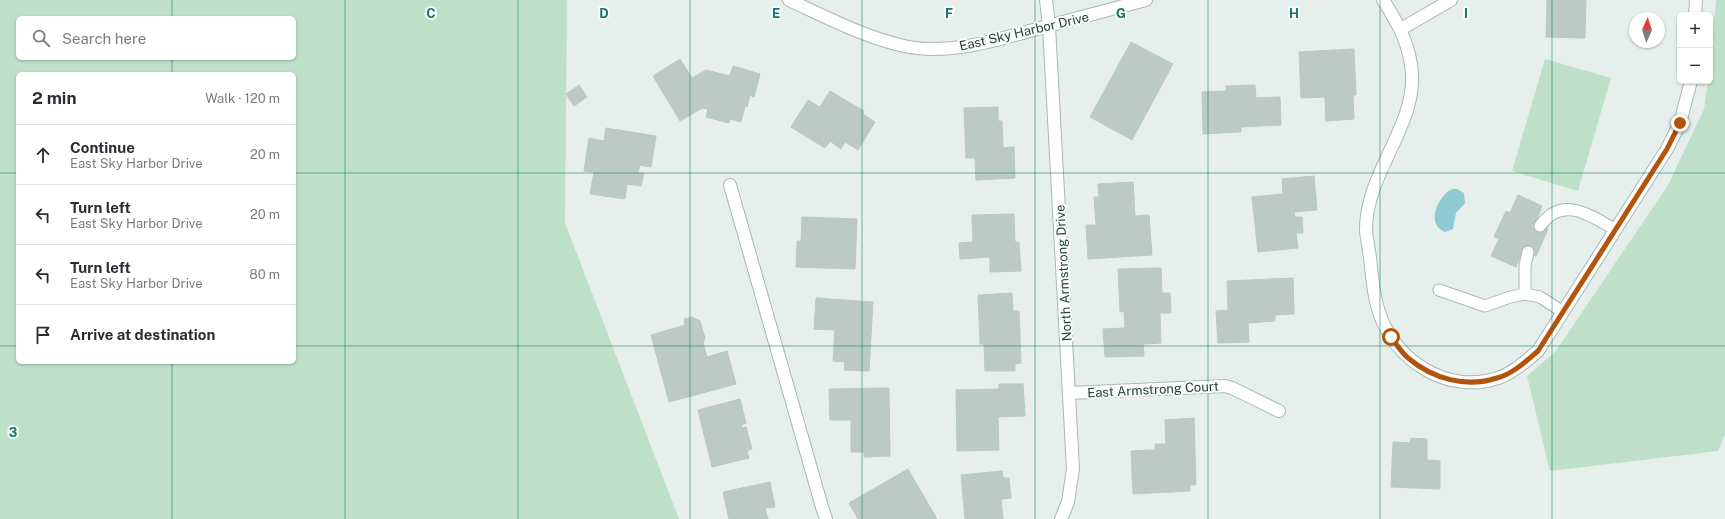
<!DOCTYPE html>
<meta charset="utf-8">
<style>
:root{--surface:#fff;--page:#f7f7f7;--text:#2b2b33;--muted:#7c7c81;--line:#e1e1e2}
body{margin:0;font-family:"Public Sans",sans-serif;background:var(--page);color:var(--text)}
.controls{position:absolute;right:12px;top:12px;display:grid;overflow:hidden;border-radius:6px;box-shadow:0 1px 3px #0004}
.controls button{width:36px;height:36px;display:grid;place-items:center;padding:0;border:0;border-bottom:1px solid var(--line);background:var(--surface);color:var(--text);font:20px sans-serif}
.compass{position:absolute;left:1629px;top:12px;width:36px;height:36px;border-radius:50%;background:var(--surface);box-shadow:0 1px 3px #0004;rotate:3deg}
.stop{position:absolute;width:12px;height:12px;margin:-9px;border:3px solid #b45309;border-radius:50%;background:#fff}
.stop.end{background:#b45309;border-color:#fff;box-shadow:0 1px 4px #0008}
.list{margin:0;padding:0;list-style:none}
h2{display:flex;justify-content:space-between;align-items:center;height:52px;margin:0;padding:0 16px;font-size:17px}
h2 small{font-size:13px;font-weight:400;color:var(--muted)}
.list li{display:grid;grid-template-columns:26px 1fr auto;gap:12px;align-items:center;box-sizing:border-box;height:60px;padding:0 16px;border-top:1px solid var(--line)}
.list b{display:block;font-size:15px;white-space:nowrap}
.list p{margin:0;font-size:13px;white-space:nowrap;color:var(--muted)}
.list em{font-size:13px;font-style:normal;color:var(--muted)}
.icon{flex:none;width:22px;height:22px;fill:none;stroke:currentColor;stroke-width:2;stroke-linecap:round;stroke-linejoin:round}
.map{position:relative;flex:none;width:1725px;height:519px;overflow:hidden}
.search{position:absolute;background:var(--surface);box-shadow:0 1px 3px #0004;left:16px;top:16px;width:280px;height:44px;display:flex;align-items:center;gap:10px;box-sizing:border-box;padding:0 14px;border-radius:6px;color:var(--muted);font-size:15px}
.panel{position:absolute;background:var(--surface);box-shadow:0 1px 3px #0004;left:16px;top:72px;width:280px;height:292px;border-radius:6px}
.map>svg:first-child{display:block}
.green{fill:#bfe0c8;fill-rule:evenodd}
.water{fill:#8ec9d4}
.building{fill:#bbcac4;stroke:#b8c9c2}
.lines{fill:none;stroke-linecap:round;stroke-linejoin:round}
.lane-casing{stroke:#a8b8b2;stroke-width:13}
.street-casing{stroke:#a8b8b2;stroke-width:14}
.lane{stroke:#fff;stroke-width:11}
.street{stroke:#fff;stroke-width:12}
.route{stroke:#b45309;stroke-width:5}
.grid{fill:none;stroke:#0f766e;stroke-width:1;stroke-opacity:0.55}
.labels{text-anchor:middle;stroke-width:4;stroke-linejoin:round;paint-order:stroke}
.street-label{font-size:13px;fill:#24423a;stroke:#f7fbf9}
.grid-label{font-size:13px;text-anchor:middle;font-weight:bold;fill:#0f766e;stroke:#f7fbf9;stroke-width:4;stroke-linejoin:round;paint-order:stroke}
</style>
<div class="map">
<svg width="1725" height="519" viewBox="0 0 1725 519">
<rect width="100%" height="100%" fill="#e6efeb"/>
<path class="green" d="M 0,0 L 567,0 L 565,223 L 679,519 L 0,519 ZM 18,18 L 294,18 L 294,58 L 18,58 ZM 18,74 L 294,74 L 294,362 L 18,362 Z
M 1716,0 L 1725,0 L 1725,435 L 1718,451 L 1550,471 L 1527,376 L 1556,351 L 1668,185 L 1704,109 L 1708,81 L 1710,81 L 1710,62 Z
M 1545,59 L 1611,78 L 1578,191 L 1512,171 Z"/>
<path class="water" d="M 1452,189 L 1457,189 L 1464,193 L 1465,203 L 1456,213 L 1453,229 L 1445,232 C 1425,224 1438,196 1452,189 Z"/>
<path class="building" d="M 1547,0 L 1586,0 L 1585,38 L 1546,37 Z
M 1131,42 L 1173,64 L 1132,140 L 1090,117 Z
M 1354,49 L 1356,95 L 1353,95 L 1354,119 L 1326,121 L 1325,97 L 1301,98 L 1299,52 Z
M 680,59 L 692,78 L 706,70 L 730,76 L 733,66 L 760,74 L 754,97 L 750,95 L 747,107 L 745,106 L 741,122 L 730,119 L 729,123 L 706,117 L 708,109 L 702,108 L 680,121 L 653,76 Z
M 579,85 L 587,97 L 574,106 L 566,94 Z
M 1255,85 L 1256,98 L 1280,97 L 1281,125 L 1241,127 L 1241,132 L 1203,134 L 1202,92 L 1227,91 L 1226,86 Z
M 830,91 L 864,111 L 863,114 L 875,122 L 858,150 L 845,142 L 841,149 L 830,141 L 825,148 L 791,127 L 808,100 L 820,107 Z
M 998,107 L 998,121 L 1002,121 L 1003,148 L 1014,147 L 1015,178 L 976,180 L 975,158 L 966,158 L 964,108 Z
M 606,128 L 656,136 L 651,167 L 640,165 L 638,173 L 644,173 L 641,186 L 627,184 L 625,199 L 590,194 L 594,172 L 584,171 L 589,138 L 604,141 Z
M 1314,176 L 1317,210 L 1294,212 L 1295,217 L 1302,217 L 1303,233 L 1296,233 L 1298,248 L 1258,252 L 1252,197 L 1283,194 L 1282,179 Z
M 1133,182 L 1135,216 L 1149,215 L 1152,255 L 1088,259 L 1086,225 L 1096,225 L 1094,197 L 1099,197 L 1098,184 Z
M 1518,195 L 1542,206 L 1535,224 L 1548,229 L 1536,256 L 1523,250 L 1516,267 L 1491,256 L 1499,239 L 1494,237 L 1506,211 L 1510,213 Z
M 1014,214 L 1015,242 L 1019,242 L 1021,271 L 990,272 L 990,257 L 960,259 L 959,243 L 973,242 L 972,215 Z
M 802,217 L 857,219 L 855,269 L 796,267 L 797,241 L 801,241 Z
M 1161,268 L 1162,293 L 1170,293 L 1171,313 L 1160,313 L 1161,343 L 1143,344 L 1144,356 L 1105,357 L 1103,329 L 1125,328 L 1124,311 L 1120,312 L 1118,269 Z
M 1293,278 L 1294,314 L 1275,315 L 1275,321 L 1248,323 L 1249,342 L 1218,343 L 1216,311 L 1228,310 L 1227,281 Z
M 1012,293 L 1013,311 L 1019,311 L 1021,363 L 1015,364 L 1015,371 L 985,371 L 984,344 L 980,344 L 978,295 Z
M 816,298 L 873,302 L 869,371 L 844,370 L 845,362 L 833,361 L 835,330 L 814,329 Z
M 692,317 L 700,321 L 705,338 L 703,343 L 707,357 L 727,351 L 736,384 L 669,402 L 651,335 L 685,325 L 684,319 Z
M 999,384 L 1023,384 L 1025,416 L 998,417 L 999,450 L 957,451 L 956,390 L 999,389 Z
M 889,388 L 890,456 L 864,457 L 864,452 L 851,452 L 851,420 L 830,420 L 829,389 Z
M 740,399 L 746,423 L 741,425 L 742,428 L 746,427 L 752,449 L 747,451 L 749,458 L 712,467 L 698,410 Z
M 1194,418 L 1196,485 L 1190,485 L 1190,491 L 1133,494 L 1131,451 L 1155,450 L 1155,444 L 1166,444 L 1165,420 Z
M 1411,438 L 1427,439 L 1427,460 L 1440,461 L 1440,489 L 1391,487 L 1393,442 L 1410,443 Z
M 908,469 L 937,519 L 858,519 L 849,503 Z
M 1002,471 L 1003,478 L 1009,478 L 1011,498 L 1001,499 L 1003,519 L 965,519 L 961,475 Z
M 770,482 L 775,507 L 765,508 L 768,519 L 729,519 L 723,492 Z"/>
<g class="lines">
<defs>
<path id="lane" d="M 1540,226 C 1562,195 1590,215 1614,229
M 1439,290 L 1485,306 L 1510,297 L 1525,294 L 1540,297 L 1563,312
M 1525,294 L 1525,266 L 1528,252"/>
<path id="street" d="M 789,0 C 826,17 864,37 904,46 C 950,56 1000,39 1044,27 C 1078,18 1112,9 1146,0
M 1046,0 L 1049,26 L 1073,469 L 1068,502 L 1061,519
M 1383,0 C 1398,23 1411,47 1412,75 C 1415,127 1365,175 1366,231 C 1367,240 1369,249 1370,258 C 1372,275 1373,295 1379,312 C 1394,360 1447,395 1498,378 C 1513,373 1526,361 1538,351 L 1667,149 L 1680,123 L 1691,81
M 1695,15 L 1696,0
M 1401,29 L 1451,0
M 730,185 L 822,507 L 826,519
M 1069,393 L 1225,386 L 1232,388 L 1279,411"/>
</defs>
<use href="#lane" class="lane-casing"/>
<use href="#street" class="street-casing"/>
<use href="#lane" class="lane"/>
<use href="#street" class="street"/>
</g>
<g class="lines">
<path class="route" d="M 1391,337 C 1396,344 1402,353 1408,358 C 1433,379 1466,388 1497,378 C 1513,374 1526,361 1538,351 L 1667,149 L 1680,123"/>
</g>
<path class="grid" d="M 172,0 L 172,18M 345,0 L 345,519M 518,0 L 518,519M 690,0 L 690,519M 862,0 L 862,519M 1035,0 L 1035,519M 1208,0 L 1208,519M 1380,0 L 1380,519M 1552,0 L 1552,519M 172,58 L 172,74M 0,173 L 18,173M 294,173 L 1725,173M 0,346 L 18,346M 294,346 L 1725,346M 172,362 L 172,519"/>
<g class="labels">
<g class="street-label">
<text transform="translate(1024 31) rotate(-13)" y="5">East Sky Harbor Drive</text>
<text transform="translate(1063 273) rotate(-93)" y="5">North Armstrong Drive</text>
<text transform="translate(1153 389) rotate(-3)" y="5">East Armstrong Court</text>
</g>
</g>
<g class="grid-label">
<text x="431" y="18">C</text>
<text x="604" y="18">D</text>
<text x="776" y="18">E</text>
<text x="949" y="18">F</text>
<text x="1121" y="18">G</text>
<text x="1294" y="18">H</text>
<text x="1466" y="18">I</text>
<text x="13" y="437">3</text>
</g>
</svg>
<div class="controls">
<button>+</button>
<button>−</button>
</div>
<svg class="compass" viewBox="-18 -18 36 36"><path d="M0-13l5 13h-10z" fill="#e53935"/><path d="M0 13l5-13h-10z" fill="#7c7c81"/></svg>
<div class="stop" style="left:1391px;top:337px"></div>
<div class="stop end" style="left:1680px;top:123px"></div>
<div class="search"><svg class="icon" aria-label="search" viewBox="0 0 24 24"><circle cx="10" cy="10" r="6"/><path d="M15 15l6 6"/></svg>Search here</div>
<section class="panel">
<h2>2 min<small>Walk · 120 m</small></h2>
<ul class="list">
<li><svg class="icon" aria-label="ahead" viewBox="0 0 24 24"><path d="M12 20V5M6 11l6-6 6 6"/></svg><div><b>Continue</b><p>East Sky Harbor Drive</p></div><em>20 m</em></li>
<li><svg class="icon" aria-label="left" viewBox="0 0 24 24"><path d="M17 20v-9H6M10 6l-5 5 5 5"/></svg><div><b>Turn left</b><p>East Sky Harbor Drive</p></div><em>20 m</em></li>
<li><svg class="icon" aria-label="left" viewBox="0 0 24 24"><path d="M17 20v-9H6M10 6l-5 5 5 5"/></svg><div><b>Turn left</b><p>East Sky Harbor Drive</p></div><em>80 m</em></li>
<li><svg class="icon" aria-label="arrive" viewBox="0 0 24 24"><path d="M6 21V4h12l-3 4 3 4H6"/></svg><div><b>Arrive at destination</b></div></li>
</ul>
</section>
</div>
